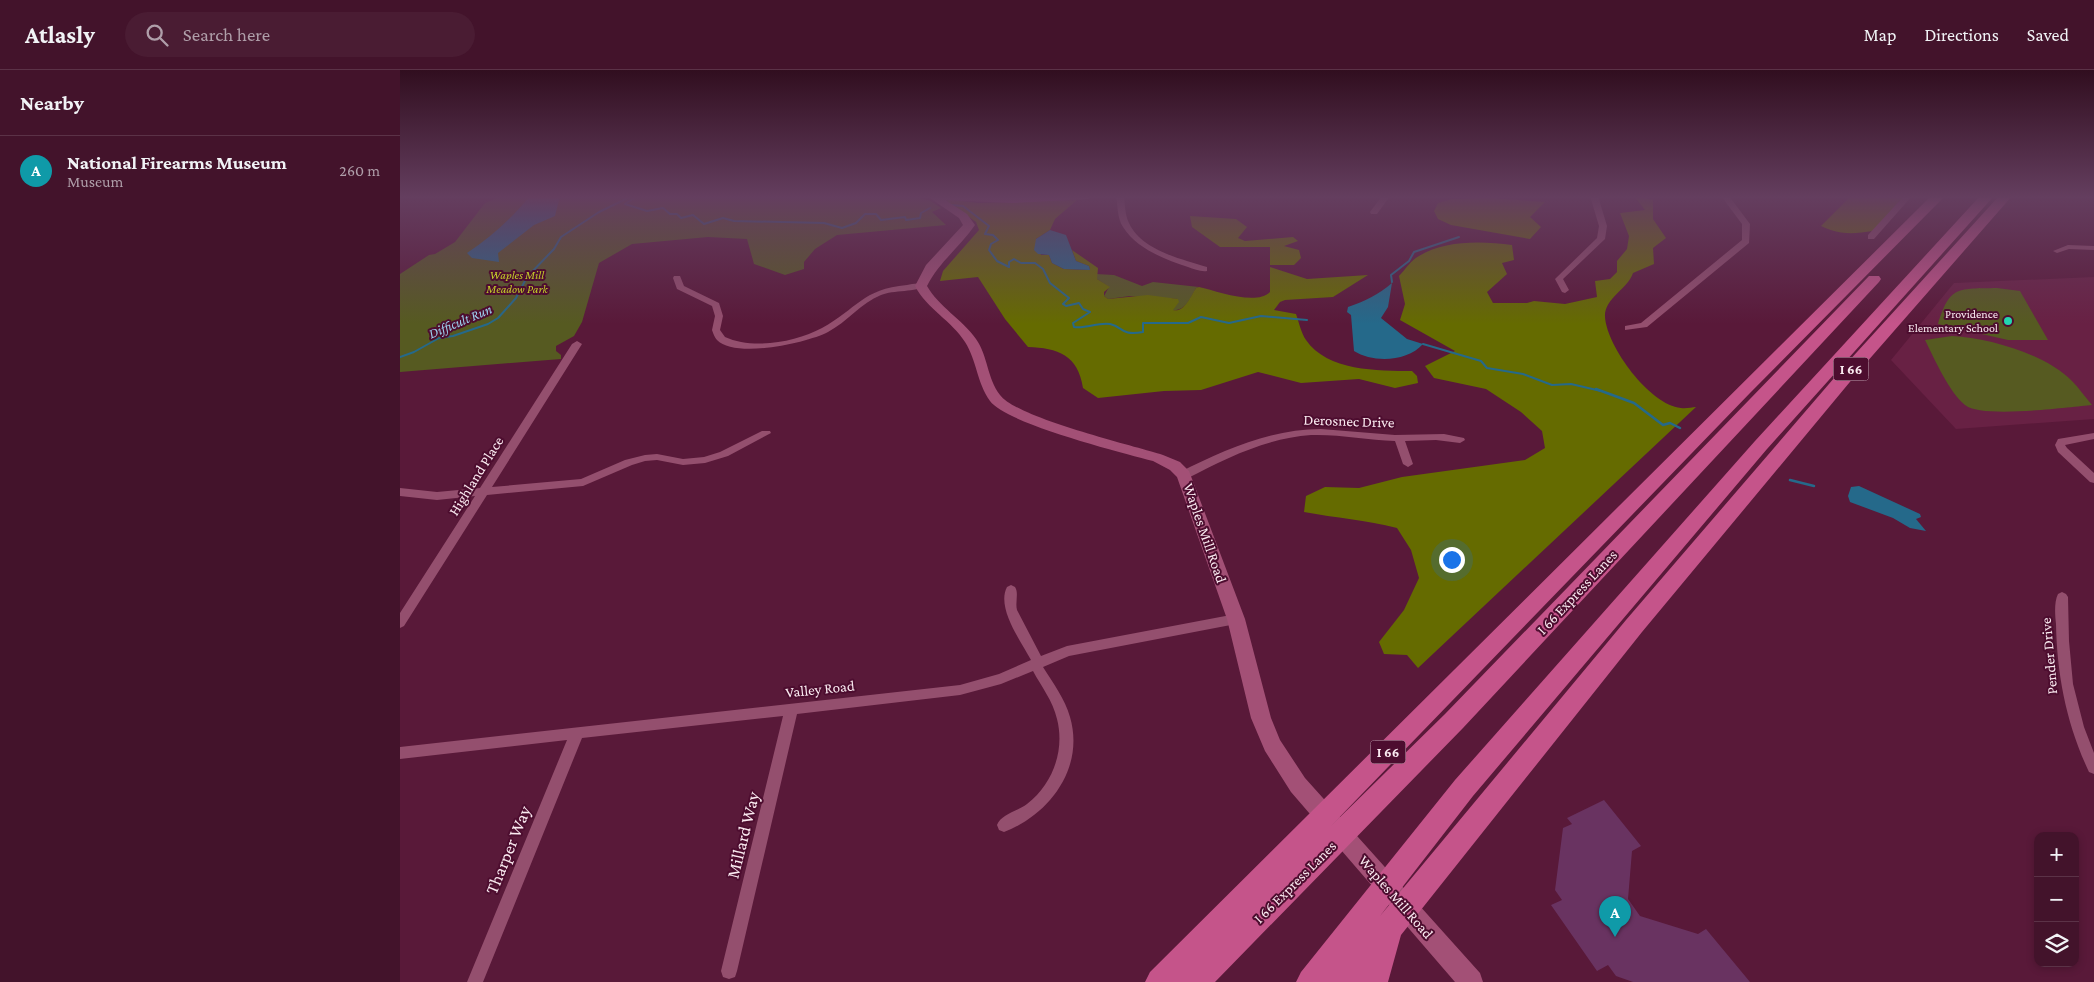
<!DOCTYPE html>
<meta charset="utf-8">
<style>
:root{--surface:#43132b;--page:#4a1c33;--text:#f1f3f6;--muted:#af9ea9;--line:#5b3247;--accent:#8c9099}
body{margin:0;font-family:"Crimson Pro",serif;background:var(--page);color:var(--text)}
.controls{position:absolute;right:15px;bottom:15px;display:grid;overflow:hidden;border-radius:10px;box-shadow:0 2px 8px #0003}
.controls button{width:45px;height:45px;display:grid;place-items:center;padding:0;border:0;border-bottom:1px solid var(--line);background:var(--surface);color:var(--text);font:25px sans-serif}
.you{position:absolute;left:1051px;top:489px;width:18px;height:18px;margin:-12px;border:4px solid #fff;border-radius:50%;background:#1a73e8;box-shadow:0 0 0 8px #1a73e833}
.badge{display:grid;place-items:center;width:32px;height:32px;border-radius:50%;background:var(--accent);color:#fff;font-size:16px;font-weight:700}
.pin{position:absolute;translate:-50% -41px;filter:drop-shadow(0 1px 2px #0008)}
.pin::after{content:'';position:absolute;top:26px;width:18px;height:15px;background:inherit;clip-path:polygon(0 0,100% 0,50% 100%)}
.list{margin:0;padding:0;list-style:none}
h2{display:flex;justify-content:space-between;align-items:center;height:65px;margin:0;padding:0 20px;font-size:21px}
h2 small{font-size:16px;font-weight:400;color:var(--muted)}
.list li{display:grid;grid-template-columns:32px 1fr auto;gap:15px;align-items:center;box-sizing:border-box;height:70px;padding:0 20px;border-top:1px solid var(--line)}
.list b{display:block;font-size:19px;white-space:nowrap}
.list p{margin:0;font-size:16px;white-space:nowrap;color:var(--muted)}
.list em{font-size:16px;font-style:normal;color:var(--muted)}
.icon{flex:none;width:28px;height:28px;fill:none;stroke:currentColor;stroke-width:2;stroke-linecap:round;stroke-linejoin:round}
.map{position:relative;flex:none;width:1694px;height:912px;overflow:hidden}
header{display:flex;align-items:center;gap:30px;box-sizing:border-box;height:70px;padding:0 25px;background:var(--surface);border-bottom:1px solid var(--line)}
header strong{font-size:24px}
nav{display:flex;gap:28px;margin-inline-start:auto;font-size:18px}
.search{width:350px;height:45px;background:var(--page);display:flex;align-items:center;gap:12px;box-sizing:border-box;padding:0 18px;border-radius:28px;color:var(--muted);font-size:19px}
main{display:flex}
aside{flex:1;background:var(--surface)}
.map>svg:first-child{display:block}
.built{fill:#682144}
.green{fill:#565a21}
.forest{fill:#656b00}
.water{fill:#25698a}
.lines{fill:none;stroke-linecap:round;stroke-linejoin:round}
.stream-far1{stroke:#25698a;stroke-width:2}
.stream{stroke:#25698a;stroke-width:2.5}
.building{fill:#693361}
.street{fill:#944f6e;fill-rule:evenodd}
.secondary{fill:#a35076;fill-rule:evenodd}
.highway{fill:#c5548a;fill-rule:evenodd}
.poi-dot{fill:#22d5af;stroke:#4d0d2f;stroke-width:2}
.labels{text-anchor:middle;stroke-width:4;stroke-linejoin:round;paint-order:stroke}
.far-park-label{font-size:12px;font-style:italic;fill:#c3cd2b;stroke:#4d0d2f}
.far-poi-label{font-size:12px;fill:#faeaf0;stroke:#4d0d2f;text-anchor:end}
.far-water-label{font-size:14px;font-style:italic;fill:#9ed2f0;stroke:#4d0d2f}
.shield{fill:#4d0d2f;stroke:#c6a8b6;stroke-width:1}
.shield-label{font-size:14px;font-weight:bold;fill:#faeaf0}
.street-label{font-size:15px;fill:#faeaf0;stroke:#4d0d2f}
.near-street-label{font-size:18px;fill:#faeaf0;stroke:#4d0d2f}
</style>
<header>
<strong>Atlasly</strong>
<div class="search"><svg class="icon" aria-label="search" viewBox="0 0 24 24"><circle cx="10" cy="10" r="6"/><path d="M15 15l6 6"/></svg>Search here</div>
<nav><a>Map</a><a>Directions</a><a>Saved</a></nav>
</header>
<main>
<aside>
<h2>Nearby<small></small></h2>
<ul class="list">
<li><span class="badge" style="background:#0f9aa8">A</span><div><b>National Firearms Museum</b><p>Museum</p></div><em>260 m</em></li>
</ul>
</aside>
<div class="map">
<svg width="1694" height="912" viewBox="0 0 1694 912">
<rect width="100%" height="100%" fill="#591939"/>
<path class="built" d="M 1694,207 L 1694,349 L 1556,359 L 1491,290 L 1554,213 Z"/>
<path class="green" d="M 102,126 L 510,126 L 531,131 L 541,138 L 532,142 L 546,155 L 437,165 L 415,179 L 404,192 L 404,199 L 385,205 L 354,194 L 347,169 L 308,167 L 232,174 L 199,193 L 182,252 L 174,266 L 156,276 L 156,281 L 161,285 L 161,289 L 0,302 L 0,204 L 29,185 L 35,184 L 55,172 L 85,133 Z
M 696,204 L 714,205 L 742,216 L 753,212 L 799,217 L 796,218 C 791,227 785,242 772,240 L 778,229 L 730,226 L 708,229 L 704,226 L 709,217 L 697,209 Z
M 1597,218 L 1620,221 L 1648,270 L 1608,270 L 1538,254 C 1550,215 1558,219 1597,218 Z
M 1552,266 C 1589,268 1646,284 1672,311 C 1679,318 1685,327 1692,335 C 1668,337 1582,349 1565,335 C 1549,322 1534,288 1525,270 Z"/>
<path class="forest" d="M 1234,126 L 1253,130 L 1253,149 L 1266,168 L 1253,178 L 1254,194 L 1233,203 C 1228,219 1204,228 1205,247 C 1207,277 1250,335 1281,338 C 1286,339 1292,337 1296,337 L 1018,598 L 1007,585 L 984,584 L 979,572 L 1004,540 L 1019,508 L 1011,480 L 997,458 C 966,450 936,448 904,442 L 906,426 L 925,417 L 959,418 L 1002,407 L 1125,390 L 1145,378 L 1142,361 L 1121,342 L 1086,319 L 1034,308 L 1025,296 L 1055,281 L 1000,250 L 1005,234 L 999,206 C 1005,200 1011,190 1019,186 C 1045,170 1082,171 1112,175 L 1114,190 L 1102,193 L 1107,204 L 1087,222 L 1093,233 L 1127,233 L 1134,231 L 1165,234 L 1197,227 L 1195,211 L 1210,209 L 1217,202 L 1217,191 L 1227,179 L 1229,166 L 1220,143 L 1245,140 Z
M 1451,126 L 1504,126 L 1473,161 C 1453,164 1439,165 1421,156 Z
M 1090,128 L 1145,132 L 1130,147 L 1141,157 L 1130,169 L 1051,155 L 1038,149 L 1034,141 L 1038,133 L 1052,129 Z
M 544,129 L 579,133 L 677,130 L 655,149 L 650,160 L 636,169 L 641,185 L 649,185 L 652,193 L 664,199 L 690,200 L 689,196 L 676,191 L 672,180 L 698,198 L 697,209 L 710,217 L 704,222 L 704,226 L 708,229 L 748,225 L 778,229 L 779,232 L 773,240 C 784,243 791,226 796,218 L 799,217 C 817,221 856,236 870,222 L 870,197 L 907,209 L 968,205 L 933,227 L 885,230 L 880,232 L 874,240 L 896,244 C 899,252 901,263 906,270 C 927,301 978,301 1012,301 L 1017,306 L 1018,313 L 995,318 L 959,309 L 901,313 L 858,302 L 801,320 L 764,321 L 698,328 L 683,318 C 678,285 658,278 628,277 L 605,249 L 578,207 L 540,211 L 543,201 L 579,160 L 576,152 Z
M 790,146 L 836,149 L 847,157 L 838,168 L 845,171 L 893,167 L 898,171 L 884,176 L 899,180 L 901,188 L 894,195 L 870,195 L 870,177 L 820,177 L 792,157 Z"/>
<path class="water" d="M 130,126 L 160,126 L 155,146 L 134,155 L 98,183 L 99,192 L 72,188 L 67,183 C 91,167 112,148 130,126 Z
M 650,160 L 666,165 L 676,191 L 689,196 L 690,200 L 664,199 L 652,193 L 649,185 L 638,184 L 634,180 L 636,169 Z
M 992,213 L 988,237 L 981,248 L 1007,269 L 1023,274 C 1007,292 973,293 954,281 L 951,245 L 947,242 L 948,237 C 965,231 978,225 992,213 Z
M 1459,416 L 1520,444 L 1521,447 L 1516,449 L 1526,461 L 1510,458 L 1493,448 L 1450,432 L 1448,426 L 1451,417 Z"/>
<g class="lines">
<path class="stream-far1" d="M 237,126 L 225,134 L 247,141 L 263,138 L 270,144 L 277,144 L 281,148 L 293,145 L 304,154 L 323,148 L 334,151 L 424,153 L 442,158 L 456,153 L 465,144 L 476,144 L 481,150 L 505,147 L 506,150 L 520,148 L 521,143 L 530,138
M 551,135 L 563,136 L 589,156 L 585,164 L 593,165 L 598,170 L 591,174 L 589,180 L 597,191 L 609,197 L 609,192 L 614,189 L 621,193 L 635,193 L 643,199 L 650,213 L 669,228 L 663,234 L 666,236 L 679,233 L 683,239 L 690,242 L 673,253 L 674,257 C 686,259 698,252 710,254 C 724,257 720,266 743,262 L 743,253 L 788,253 L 801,247 L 829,253 L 861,246 L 907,250
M 992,212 L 991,205 L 1009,191 L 1014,182 L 1059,167
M 1023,274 L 1081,291 L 1087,298 L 1123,304 L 1152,315 L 1171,314 L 1201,321
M 0,287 L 14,282 L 39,268 L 53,266 L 88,254 L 98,248 L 116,228 L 127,207 L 154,179 L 161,167 L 199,142 L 232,126"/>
<path class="stream" d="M 1196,319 L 1234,333 L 1263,355 L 1270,353 L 1280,358
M 1390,410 L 1414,416"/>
</g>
<path class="building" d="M 1204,730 L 1241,776 L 1232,781 L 1228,829 L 1240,846 L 1298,864 L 1306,859 L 1350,912 L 1233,912 L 1216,906 L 1208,895 L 1197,901 L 1151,835 L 1162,830 L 1155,820 L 1163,758 L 1172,754 L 1167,748 Z"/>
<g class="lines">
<path class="street" d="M 716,126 L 724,126 C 725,135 725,145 729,153 C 741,180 781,189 807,197 L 807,201 C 801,202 794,199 788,197 C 764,189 737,179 723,157 C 717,148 718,136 716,126 Z
M 982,126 L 990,126 L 977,144 L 971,144 L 970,142 Z
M 1190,126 L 1198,126 L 1207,156 L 1205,169 L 1163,209 L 1169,220 L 1165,223 L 1162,222 L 1155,209 L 1197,168 L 1199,156 Z
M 1321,126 L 1329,126 L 1350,154 L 1349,173 L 1247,257 L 1225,260 L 1225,256 L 1241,253 L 1342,170 L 1342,154 Z
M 1504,126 L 1512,126 L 1474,169 L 1468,169 L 1468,165 Z
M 1668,175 L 1694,176 L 1694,180 L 1669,179 L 1657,183 L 1653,181 Z
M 274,206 L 280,206 L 284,216 L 319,233 L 323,246 L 320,260 L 325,267 C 353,280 396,272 422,258 C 457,239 462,219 507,215 C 513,214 520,212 525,216 C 517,222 493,220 481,225 C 461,233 447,252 428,262 C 407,273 335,289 317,270 C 315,268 313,263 312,260 L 315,246 L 312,236 L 277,219 L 273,208 Z
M 177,271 L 182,274 L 92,417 L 181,409 L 225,390 L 245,385 L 257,384 L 283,389 L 304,387 L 320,382 L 362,361 L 370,361 L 371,363 L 328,386 L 305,393 L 283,395 L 257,390 L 245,391 L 232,395 L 183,416 L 87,425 L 4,556 L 0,558 L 0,543 L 75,426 L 37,430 L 0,426 L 0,418 L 37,422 L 80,418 L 172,274 Z
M 921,359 L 995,365 L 1044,364 L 1064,368 L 1065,370 L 1060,373 L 1036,370 L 1005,371 L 1013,394 L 1008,397 L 1003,394 L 995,371 C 967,370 939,364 911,365 C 867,368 826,388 788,408 L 784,409 L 779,405 L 780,402 C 824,380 871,359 921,359 Z
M 1694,363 L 1694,369 L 1665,375 L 1667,378 L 1694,403 L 1694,413 L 1690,412 L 1658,382 L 1655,375 L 1658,369 Z
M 611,515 L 615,517 C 619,523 615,532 617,540 L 641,586 L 667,576 L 836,544 L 840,546 L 842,549 L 840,552 L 836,554 L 669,586 L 643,597 C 653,613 665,629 670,647 C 685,698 649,745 604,762 L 599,760 L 597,755 C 601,744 618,741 627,734 C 653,714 665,680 657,649 C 653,631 641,616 633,601 L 601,614 L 560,625 L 397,644 L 337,901 L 335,907 L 329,909 L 323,907 L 321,901 L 383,646 L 182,668 L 83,912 L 67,912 L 167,670 L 0,689 L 0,677 L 560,615 L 599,604 L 631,590 C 621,571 596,538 607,517 Z
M 1662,522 L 1666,524 L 1668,527 L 1669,571 L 1673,614 L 1684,657 L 1694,683 L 1694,704 L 1689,702 C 1667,655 1657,607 1656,554 C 1655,545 1654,532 1658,524 Z"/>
<path class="secondary" d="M 527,126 L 693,126 L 688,129 L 613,133 L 545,130 L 567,144 L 575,155 C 560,177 539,192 527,216 C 539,237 562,249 576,269 C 588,286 587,308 600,325 C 617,348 731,375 763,385 L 780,392 L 789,401 L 845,549 L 871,648 L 880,670 L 905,708 L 1080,903 L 1083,912 L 1055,912 L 891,722 L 865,681 L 851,648 L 827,549 L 777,407 L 770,400 L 753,391 C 720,382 607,354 590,331 C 577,313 577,291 565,272 C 552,251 527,239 515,216 L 526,195 L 563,155 L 559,148 Z"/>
<path class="highway" d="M 1531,126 L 1545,126 L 1350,323 L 931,756 L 1045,644 L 1469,206 L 1479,206 L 1481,209 L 1479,212 L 1063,658 L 815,912 L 745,912 L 750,902 Z
M 1580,126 L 1594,126 L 1367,379 L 1073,726 L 980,846 L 1226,550 L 1447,293 L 1599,126 L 1612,126 L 1459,301 L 1242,562 L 1001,865 L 988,912 L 896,912 L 901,902 L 1055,710 L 1355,371 Z"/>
</g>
<linearGradient id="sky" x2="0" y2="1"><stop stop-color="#310e1f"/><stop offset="0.5" stop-color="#643e5f"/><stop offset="1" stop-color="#643e5f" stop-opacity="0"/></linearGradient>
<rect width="1694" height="254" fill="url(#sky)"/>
<circle class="poi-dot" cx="1608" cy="251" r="5"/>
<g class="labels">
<g class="far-park-label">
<text x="117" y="209">Waples Mill<tspan x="117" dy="14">Meadow Park</tspan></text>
</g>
<g class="far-poi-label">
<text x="1598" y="248">Providence<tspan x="1598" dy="14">Elementary School</tspan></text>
</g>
<g class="far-water-label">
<text transform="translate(60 251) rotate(-23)" y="5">Difficult Run</text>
</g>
<g class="shield">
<rect x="1433.5" y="287.5" width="35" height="23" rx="4"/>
<rect x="970.5" y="670.5" width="35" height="23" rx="4"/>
</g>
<g class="shield-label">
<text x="1451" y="304">I 66</text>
<text x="988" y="687">I 66</text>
</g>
<g class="street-label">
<text transform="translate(949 351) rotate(2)" y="5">Derosnec Drive</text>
<text transform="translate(76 406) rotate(-58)" y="5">Highland Place</text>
<text transform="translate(805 463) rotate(71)" y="5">Waples Mill Road</text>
<text transform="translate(1177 522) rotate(-47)" y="5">I 66 Express Lanes</text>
<text transform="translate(1649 586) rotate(-95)" y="5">Pender Drive</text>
<text transform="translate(420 619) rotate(-6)" y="5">Valley Road</text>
<text transform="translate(895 812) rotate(-45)" y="5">I 66 Express Lanes</text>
<text transform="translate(996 827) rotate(49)" y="5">Waples Mill Road</text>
</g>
<g class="near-street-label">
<text transform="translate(343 765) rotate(-76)" y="6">Millard Way</text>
<text transform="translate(108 780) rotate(-68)" y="6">Tharper Way</text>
</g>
</g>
</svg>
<div class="controls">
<button>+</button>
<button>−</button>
<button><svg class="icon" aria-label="layers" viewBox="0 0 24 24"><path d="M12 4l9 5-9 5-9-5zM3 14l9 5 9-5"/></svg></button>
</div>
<div class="you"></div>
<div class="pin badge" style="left:1215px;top:867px;background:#0f9aa8">A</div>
</div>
</main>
